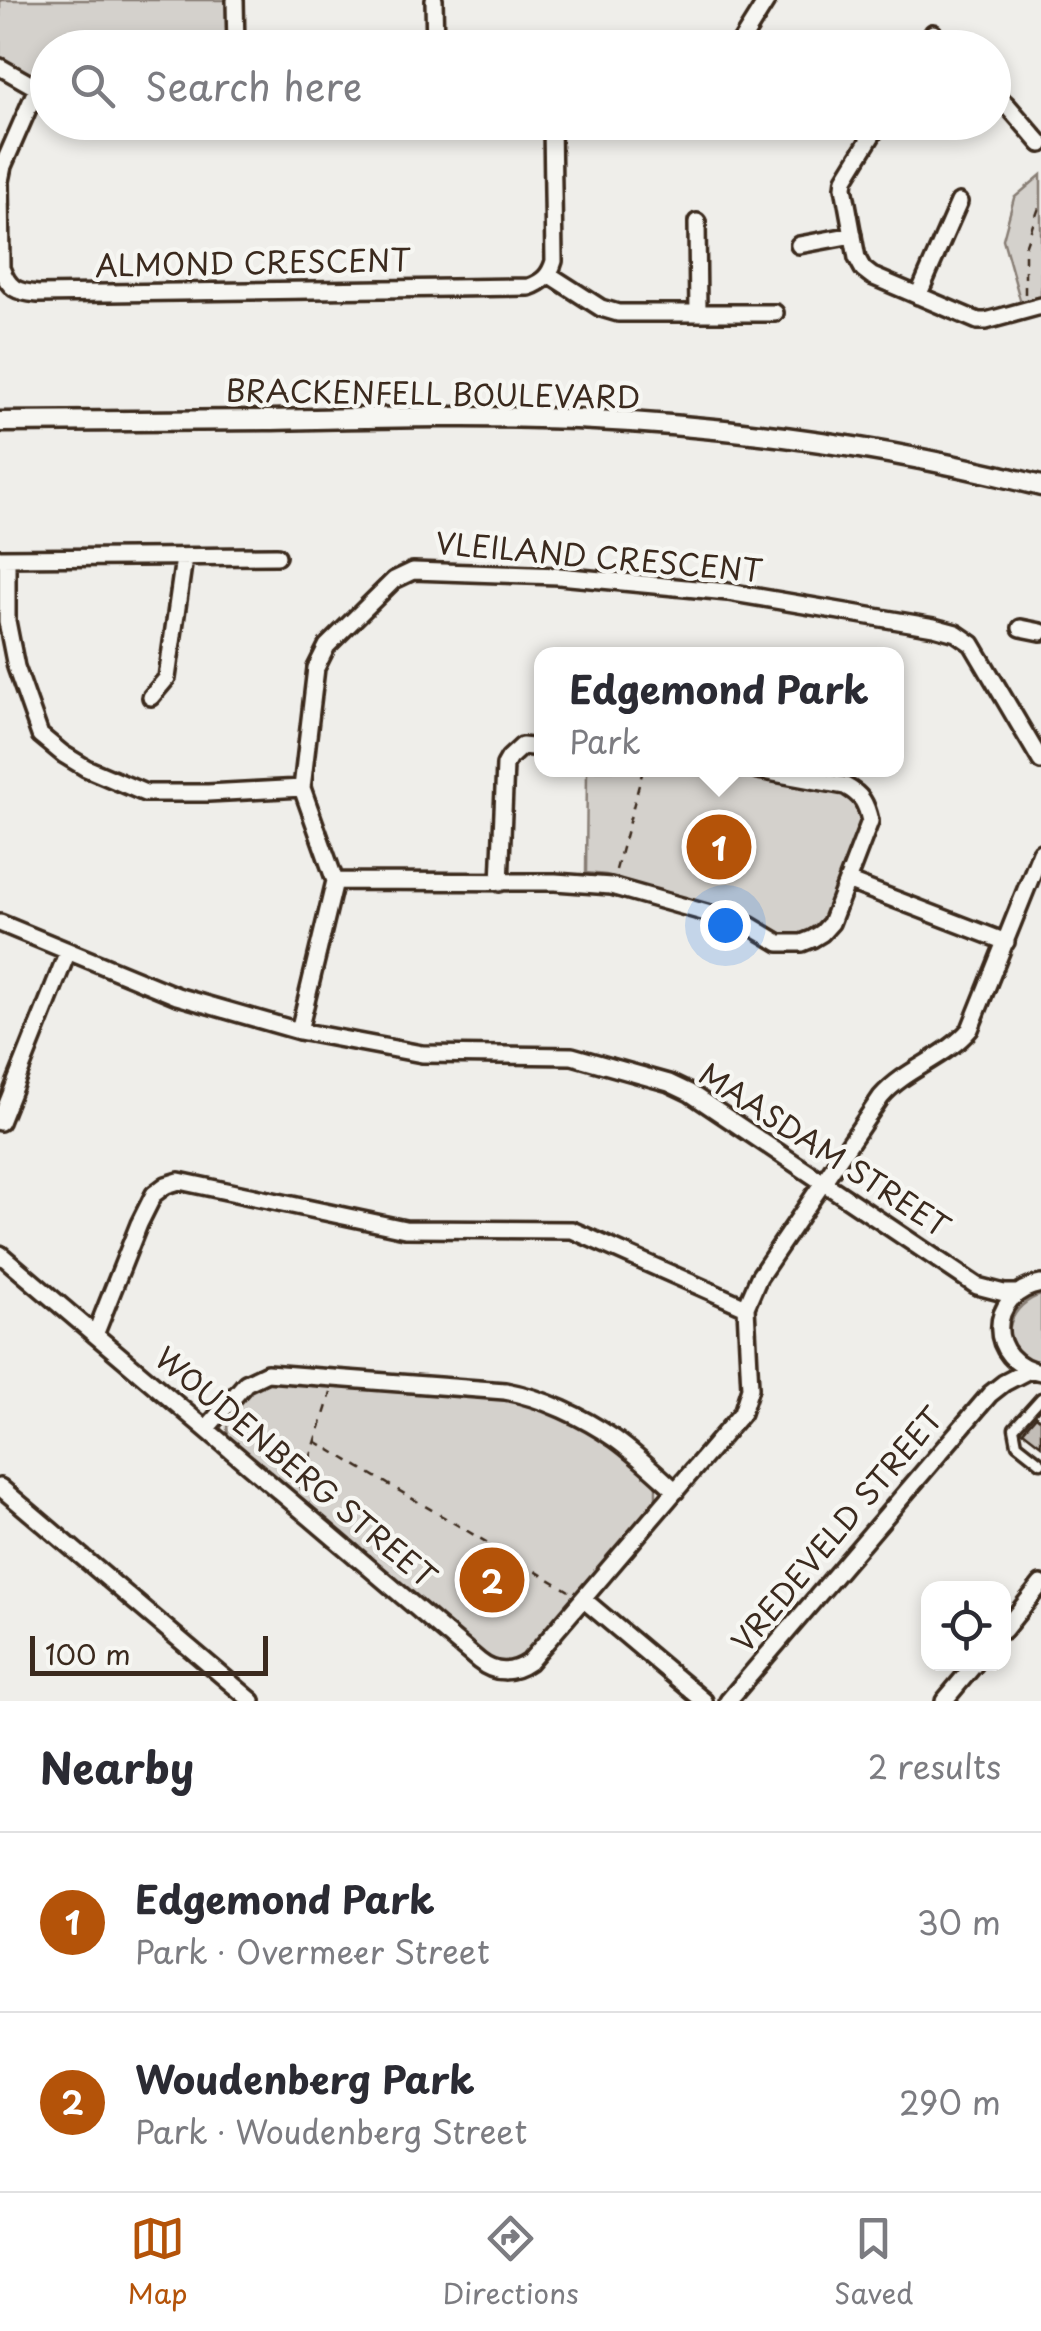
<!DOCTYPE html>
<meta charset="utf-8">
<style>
:root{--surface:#fff;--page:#f2f2f3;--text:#2b2b33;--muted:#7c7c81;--line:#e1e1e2;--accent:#b45309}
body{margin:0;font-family:"Playpen Sans",sans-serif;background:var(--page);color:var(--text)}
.controls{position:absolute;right:30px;bottom:30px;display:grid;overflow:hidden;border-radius:20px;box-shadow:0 5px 15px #0003}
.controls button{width:90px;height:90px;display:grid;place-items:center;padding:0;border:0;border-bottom:2px solid var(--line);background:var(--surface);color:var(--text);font:50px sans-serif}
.scale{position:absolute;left:30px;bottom:25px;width:238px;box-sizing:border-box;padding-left:10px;border:5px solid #3b2a1e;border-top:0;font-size:28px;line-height:35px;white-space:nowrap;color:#3b2a1e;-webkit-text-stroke:8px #f6f6f2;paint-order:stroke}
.you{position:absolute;left:725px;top:925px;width:35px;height:35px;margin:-25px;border:8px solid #fff;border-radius:50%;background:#1a73e8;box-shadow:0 0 0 15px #1a73e833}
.badge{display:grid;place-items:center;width:65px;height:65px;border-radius:50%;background:var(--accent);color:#fff;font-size:32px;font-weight:700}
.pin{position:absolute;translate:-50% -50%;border:5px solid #fff;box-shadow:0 2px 10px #0006}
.popup{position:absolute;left:534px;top:647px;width:370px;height:130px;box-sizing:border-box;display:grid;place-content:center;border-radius:20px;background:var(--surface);filter:drop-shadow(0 2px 8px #0005);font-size:32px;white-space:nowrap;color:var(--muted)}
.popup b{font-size:38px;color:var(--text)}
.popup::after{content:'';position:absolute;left:50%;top:100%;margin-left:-20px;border:20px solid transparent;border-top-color:var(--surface)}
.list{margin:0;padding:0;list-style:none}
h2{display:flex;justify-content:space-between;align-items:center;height:130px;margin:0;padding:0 40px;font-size:42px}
h2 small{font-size:32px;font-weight:400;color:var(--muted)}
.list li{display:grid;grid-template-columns:65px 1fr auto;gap:30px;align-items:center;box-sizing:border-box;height:180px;padding:0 40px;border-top:2px solid var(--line)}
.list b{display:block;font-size:38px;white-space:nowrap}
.list p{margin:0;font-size:32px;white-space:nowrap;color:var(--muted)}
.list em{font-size:32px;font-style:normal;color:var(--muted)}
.icon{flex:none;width:55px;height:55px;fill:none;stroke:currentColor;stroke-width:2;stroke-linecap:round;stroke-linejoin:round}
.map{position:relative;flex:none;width:1041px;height:1701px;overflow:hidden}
.search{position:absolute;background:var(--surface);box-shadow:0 5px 15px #0003;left:30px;right:30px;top:30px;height:110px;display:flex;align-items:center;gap:25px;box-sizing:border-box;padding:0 35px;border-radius:55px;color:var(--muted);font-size:38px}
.sheet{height:490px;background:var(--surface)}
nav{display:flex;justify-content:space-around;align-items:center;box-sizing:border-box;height:140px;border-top:2px solid var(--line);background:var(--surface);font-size:28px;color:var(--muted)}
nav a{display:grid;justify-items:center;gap:5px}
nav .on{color:var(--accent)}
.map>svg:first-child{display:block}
.green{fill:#d4d1cc;stroke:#887e75;stroke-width:2.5}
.building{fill:#c2bdb7;stroke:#3b2a1e;stroke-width:2.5}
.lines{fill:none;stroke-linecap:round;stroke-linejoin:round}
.service-casing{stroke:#3b2a1e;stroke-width:15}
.minor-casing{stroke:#3b2a1e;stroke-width:22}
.tertiary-casing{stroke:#3b2a1e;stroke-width:25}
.path{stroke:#3b2a1e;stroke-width:2.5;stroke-dasharray:8 8;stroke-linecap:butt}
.service{stroke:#f6f6f2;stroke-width:8}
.minor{stroke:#f6f6f2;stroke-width:15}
.tertiary{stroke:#f6f6f2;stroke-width:18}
.labels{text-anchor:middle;stroke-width:9;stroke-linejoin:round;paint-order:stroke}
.street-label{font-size:30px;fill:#3b2a1e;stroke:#f6f6f2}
</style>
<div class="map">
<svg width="1041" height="1701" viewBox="0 0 1041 1701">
<rect width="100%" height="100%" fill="#efeeea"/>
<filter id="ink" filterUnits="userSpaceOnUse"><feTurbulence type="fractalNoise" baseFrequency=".01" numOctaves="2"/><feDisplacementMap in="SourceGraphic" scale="20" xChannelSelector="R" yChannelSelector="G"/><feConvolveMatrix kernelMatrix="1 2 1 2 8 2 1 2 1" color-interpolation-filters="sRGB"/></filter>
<g filter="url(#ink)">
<path class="green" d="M 0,0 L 227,0 L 228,47 L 48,48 L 47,83 L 0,58 Z
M 1041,175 L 1041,297 L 1021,303 L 1003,239 L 1014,198 Z
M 587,770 L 722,770 L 841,790 L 858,804 L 861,821 L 824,917 L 811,929 L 798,934 L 785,935 L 754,918 L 606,875 L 586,873 Z
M 1041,1295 L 1041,1365 C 1038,1364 1028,1361 1025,1359 C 995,1340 1012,1303 1041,1295 Z
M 269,1380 L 512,1399 L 528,1403 L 601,1438 L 653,1481 L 656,1487 L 656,1499 L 524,1656 C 510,1667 497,1665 483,1655 L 229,1438 C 219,1412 248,1390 269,1380 Z"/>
<path class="building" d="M 1036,1416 L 1041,1420 L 1041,1445 L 1023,1431 Z"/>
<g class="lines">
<defs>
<path id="service" d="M 1041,1398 L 1014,1428 L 1017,1444 L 1041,1463"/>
<path id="minor" d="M 235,0 L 236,48
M 434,0 L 435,48
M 933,33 L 934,48
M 737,48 L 767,0
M 0,67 L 37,88 L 48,91
M 37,88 L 3,166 L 0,181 L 1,268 C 9,289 16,292 38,294 L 529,287 C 543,282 550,275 554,261 L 552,122
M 994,93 L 1007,105 L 1041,144
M 880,122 L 845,179 L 844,187 L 857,258 L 863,269 L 872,276 L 978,321 L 986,321 L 1041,306
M 697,222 L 698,313
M 799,245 L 853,235
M 548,274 L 601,308 L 618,313 L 775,313
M 918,296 L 959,202
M 0,558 L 277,556
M 7,558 L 7,621 L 16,667 L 40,735 L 63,754 L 86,768 L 145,793 L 208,793 L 302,788
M 1021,628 L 1041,632
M 151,697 L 167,678 L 184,558
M 335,881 L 555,882 L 611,886 L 749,925 L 779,943 L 802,943 L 812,939 L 822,933 L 831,923 L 870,821 C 866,803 862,795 845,786 L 758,770
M 847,881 L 1006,942
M 500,883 L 505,765 L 509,758 L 522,746 L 542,748
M 0,923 L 177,996 L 299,1031 L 422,1054 L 572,1056 L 669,1083 L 690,1093 L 977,1286 L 1004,1293 L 1017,1293
M 299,1031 L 335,881 L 302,788 L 316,668 L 327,646 L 394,580 L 413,571 L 559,576 L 728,592 L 934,627 L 956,633 L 972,644 L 1041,761
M 0,1122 L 68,951
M 0,1254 L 479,1661 C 495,1674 512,1674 529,1662 L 742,1413 L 750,1388 L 746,1307 L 759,1277 L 881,1097 C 906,1068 946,1058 970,1029 L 1041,852
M 1041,1284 C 986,1293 986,1363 1041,1372
M 95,1335 L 139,1224 L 154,1194 L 166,1185 L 179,1181 L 405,1229 L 572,1230 L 746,1307
M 206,1429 L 246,1383 L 267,1373 L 505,1391 C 543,1398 583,1417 615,1439 C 636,1454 656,1473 676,1491
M 0,1487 L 252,1701
M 583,1599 L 704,1701
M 1004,1630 L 1041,1584
M 728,1701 L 990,1394 L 1004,1383 L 1029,1370
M 944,1701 L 975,1664"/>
<path id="tertiary" d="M 0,422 C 88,421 177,421 265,420 C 369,418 473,415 576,419 C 732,426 890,447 1041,486"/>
</defs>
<use href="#service" class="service-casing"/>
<use href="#minor" class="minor-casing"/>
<use href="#tertiary" class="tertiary-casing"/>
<path class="path" d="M 1025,294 L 1025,247 L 1041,202
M 616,870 L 643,770
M 315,1441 L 569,1591
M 300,1490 L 331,1393"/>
<use href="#service" class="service"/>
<use href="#minor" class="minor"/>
<use href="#tertiary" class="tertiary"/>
</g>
</g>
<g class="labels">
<g class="street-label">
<text transform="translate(253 264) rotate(-1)" y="10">ALMOND CRESCENT</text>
<text transform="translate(433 395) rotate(1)" y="10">BRACKENFELL BOULEVARD</text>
<text transform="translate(599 558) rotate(5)" y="10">VLEILAND CRESCENT</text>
<text transform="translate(824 1151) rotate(33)" y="10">MAASDAM STREET</text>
<text transform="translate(295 1468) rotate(40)" y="10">WOUDENBERG STREET</text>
<text transform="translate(838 1530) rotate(-50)" y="10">VREDEVELD STREET</text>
</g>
</g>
</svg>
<div class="controls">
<button><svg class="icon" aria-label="locate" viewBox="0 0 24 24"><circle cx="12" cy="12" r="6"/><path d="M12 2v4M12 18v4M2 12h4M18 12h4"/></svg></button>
</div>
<div class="scale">100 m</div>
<div class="you"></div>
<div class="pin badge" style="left:719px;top:847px">1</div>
<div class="popup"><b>Edgemond Park</b>Park</div>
<div class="pin badge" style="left:492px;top:1580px">2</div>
<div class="search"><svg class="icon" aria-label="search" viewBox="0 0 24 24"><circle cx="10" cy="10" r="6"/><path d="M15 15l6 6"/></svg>Search here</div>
</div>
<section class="sheet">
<h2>Nearby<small>2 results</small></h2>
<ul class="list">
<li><span class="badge">1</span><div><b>Edgemond Park</b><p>Park · Overmeer Street</p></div><em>30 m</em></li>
<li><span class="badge">2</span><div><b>Woudenberg Park</b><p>Park · Woudenberg Street</p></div><em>290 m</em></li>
</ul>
</section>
<nav>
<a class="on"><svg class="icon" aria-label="map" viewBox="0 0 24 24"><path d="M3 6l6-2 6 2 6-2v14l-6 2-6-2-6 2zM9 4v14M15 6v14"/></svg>Map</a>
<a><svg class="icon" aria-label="directions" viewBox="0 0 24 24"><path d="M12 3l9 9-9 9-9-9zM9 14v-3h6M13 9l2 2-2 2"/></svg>Directions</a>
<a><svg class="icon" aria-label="saved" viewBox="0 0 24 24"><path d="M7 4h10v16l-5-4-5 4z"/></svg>Saved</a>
</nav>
